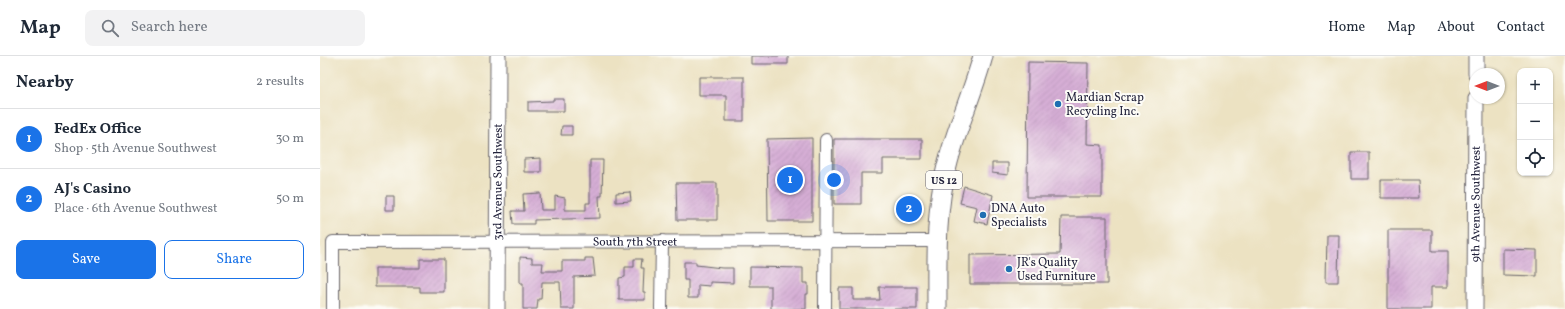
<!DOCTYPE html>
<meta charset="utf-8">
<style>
:root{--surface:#fff;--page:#f2f2f3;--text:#1f2937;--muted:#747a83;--line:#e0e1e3;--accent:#1a73e8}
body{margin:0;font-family:Vollkorn,serif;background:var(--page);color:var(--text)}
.controls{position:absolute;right:12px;top:12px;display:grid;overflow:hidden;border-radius:8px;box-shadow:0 1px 3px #0004}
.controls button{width:36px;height:36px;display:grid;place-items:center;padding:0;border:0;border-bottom:1px solid var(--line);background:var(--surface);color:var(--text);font:20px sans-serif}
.compass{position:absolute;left:1149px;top:12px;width:36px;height:36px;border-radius:50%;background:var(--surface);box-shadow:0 1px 3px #0004;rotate:270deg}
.you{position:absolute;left:514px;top:124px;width:14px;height:14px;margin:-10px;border:3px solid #fff;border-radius:50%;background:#1a73e8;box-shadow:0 0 0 6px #1a73e833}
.badge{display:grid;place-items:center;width:26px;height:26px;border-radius:50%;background:var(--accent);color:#fff;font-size:13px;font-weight:700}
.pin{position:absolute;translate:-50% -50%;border:2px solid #fff;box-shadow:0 1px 4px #0006}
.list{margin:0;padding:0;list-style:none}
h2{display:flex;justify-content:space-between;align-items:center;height:52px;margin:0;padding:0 16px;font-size:17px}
h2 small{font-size:13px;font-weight:400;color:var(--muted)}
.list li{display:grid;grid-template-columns:26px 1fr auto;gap:12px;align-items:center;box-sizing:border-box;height:60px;padding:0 16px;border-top:1px solid var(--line)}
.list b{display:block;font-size:15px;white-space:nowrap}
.list p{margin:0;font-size:13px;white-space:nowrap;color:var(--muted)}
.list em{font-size:13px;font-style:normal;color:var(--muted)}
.actions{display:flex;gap:8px;padding:12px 16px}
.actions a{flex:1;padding:9px 0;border:1px solid var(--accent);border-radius:8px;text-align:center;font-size:14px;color:var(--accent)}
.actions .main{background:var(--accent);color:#fff}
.icon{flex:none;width:22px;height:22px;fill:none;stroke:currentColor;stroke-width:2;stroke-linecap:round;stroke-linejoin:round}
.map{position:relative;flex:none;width:1245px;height:253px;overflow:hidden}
header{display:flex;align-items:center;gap:24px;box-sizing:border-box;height:56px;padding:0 20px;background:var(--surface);border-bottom:1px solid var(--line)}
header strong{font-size:19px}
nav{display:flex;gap:22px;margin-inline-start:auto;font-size:14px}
.search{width:280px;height:36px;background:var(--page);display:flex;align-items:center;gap:10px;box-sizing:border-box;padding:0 14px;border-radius:8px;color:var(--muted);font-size:15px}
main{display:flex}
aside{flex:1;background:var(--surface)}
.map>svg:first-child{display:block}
.building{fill:url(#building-hatch)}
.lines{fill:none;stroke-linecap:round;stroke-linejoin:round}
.minor-casing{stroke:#69656a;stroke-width:14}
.tertiary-casing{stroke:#69656a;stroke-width:17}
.trunk-casing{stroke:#69656a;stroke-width:21}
.minor{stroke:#fff;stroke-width:12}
.tertiary{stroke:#fff;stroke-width:15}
.trunk{stroke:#fff;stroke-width:19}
.poi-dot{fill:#1f6fb2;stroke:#fdfcf7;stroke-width:1.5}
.labels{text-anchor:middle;stroke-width:4;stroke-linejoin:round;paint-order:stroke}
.shield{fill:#fdfcf7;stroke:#646373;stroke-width:1}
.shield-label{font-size:11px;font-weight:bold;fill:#22223b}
.poi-label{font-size:12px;fill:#22223b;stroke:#fdfcf7;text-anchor:start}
.street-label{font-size:12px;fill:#22223b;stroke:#fdfcf7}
</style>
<header>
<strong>Map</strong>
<div class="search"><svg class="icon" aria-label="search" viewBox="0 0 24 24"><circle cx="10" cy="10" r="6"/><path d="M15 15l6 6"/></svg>Search here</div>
<nav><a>Home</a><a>Map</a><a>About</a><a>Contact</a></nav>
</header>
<main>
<aside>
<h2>Nearby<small>2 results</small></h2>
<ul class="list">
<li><span class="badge">1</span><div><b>FedEx Office</b><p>Shop · 5th Avenue Southwest</p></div><em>30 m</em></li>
<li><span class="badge">2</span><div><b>AJ's Casino</b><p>Place · 6th Avenue Southwest</p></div><em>50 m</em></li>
</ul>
<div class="actions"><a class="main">Save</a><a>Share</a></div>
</aside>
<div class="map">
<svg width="1245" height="253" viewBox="0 0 1245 253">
<defs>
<pattern id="building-hatch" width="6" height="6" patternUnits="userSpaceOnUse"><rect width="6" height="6" fill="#d6aed5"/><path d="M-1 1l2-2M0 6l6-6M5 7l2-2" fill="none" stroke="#b795b8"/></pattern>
</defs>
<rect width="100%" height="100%" fill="#fdfcf7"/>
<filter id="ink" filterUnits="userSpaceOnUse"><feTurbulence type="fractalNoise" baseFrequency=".025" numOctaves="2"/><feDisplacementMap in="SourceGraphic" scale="8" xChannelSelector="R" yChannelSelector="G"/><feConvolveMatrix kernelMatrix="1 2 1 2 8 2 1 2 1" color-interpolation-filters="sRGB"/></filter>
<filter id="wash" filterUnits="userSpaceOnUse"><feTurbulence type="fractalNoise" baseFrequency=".012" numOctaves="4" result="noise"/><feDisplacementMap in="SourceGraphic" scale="16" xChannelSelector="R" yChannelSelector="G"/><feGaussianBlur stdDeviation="0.9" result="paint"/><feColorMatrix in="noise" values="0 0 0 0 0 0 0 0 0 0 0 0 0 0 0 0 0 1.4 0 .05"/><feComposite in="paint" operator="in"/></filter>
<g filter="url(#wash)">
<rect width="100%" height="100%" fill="#ece2c2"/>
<g id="blocks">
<path class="building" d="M 431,0 L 468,0 L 468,8 L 431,8 Z
M 708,6 L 768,7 L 767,88 L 782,89 L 782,141 L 707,141 Z
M 379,21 L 424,21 L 424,65 L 406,65 L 406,39 L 379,39 Z
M 233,43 L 244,43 L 244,55 L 208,55 L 208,46 L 233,45 Z
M 242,70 L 252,70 L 252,79 L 241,79 Z
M 492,82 L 492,165 L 448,165 L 447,83 Z
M 514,83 L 602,83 L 602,103 L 563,103 L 563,117 L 541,117 L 541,148 L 514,148 Z
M 1031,96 L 1049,96 L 1049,123 L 1031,123 Z
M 221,102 L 221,116 L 204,116 L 204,103 Z
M 270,104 L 283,104 L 282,140 L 279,140 L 280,162 L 214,164 L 214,168 L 193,168 L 192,155 L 204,155 L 203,138 L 220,137 L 221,154 L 235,154 L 235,140 L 245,142 L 245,154 L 266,154 L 266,147 L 270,147 Z
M 672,107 L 688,107 L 688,119 L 672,117 Z
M 1061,124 L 1098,124 L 1099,142 L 1061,142 Z
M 356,127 L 397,127 L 397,164 L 357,164 Z
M 644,130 L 673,139 L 667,168 L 654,165 L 657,151 L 640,147 Z
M 310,136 L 311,145 L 296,146 L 296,137 Z
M 66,140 L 74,140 L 74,154 L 66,154 Z
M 578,145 L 601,145 L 601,161 L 578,161 Z
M 741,161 L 787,161 L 787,228 L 650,228 L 650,199 L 740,198 Z
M 1068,174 L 1112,174 L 1112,195 L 1128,195 L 1128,231 L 1111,231 L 1111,253 L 1068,253 Z
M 1007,179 L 1019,179 L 1018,226 L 1006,226 Z
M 1183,193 L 1217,194 L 1217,220 L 1183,219 Z
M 200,201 L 212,202 L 212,207 L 223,207 L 222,215 L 242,215 L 242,205 L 265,205 L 265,202 L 273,202 L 275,220 L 254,221 L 254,253 L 241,253 L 240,226 L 222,226 L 221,243 L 218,243 L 217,253 L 203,253 L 203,227 L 200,227 Z
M 100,203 L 124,203 L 124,236 L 100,236 L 100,231 L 55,231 L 55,212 L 100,212 Z
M 314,203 L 322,203 L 321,212 L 324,212 L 323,236 L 325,236 L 325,244 L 299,244 L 299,222 L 305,221 L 305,211 L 314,211 Z
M 364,206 L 376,206 L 376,209 L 402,212 L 413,212 L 413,227 L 390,226 L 390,230 L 378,229 L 378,242 L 368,242 L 368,224 L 364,224 Z
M 430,211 L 483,212 L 483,227 L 488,227 L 488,238 L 486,238 L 486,253 L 451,253 L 451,230 L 430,230 Z
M 559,231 L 597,231 L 597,253 L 519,253 L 519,232 L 533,232 L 533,244 L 560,244 Z"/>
</g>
</g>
<g filter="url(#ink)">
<use href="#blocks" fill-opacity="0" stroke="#69656a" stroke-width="1"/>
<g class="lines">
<defs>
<g id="minor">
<path id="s1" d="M 13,253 L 13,186 L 618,185"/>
<path d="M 341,253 L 342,185"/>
<path d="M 505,253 L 506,84"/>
</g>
<g id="tertiary">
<path d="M 1156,18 L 1156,0"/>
<path id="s2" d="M 177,253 L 178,0"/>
<path id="s3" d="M 1155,253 L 1156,42"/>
</g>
<path id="trunk" d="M 617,253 C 617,206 615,156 627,110 C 636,73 653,37 663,0"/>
</defs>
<use href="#minor" class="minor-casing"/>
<use href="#tertiary" class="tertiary-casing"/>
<use href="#trunk" class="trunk-casing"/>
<use href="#minor" class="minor"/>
<use href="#tertiary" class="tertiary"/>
<use href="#trunk" class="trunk"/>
</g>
</g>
<g class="poi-dot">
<circle cx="738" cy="48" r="4"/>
<circle cx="663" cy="159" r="4"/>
<circle cx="689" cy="213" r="4"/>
</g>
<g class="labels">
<rect class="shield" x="606" y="115" width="36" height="18" rx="3"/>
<g class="shield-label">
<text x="624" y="128">US 12</text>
</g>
<g class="poi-label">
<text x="746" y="45">Mardian Scrap<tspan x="746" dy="14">Recycling Inc.</tspan></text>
<text x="671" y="156">DNA Auto<tspan x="671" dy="14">Specialists</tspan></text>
<text x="697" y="210">JR's Quality<tspan x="697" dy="14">Used Furniture</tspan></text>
</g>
<g class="street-label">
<text dy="4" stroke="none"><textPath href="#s2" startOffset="127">3rd Avenue Southwest</textPath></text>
<text dy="4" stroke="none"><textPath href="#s3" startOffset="105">9th Avenue Southwest</textPath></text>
<text dy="4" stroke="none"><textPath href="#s1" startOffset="369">South 7th Street</textPath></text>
</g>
</g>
</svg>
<div class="controls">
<button>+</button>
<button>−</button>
<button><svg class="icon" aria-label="locate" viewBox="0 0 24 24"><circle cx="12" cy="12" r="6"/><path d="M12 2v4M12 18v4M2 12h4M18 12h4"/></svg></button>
</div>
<svg class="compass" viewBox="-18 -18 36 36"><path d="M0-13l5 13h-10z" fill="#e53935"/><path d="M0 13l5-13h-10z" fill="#747a83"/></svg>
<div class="you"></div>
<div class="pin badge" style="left:470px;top:124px">1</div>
<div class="pin badge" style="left:589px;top:153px">2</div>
</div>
</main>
